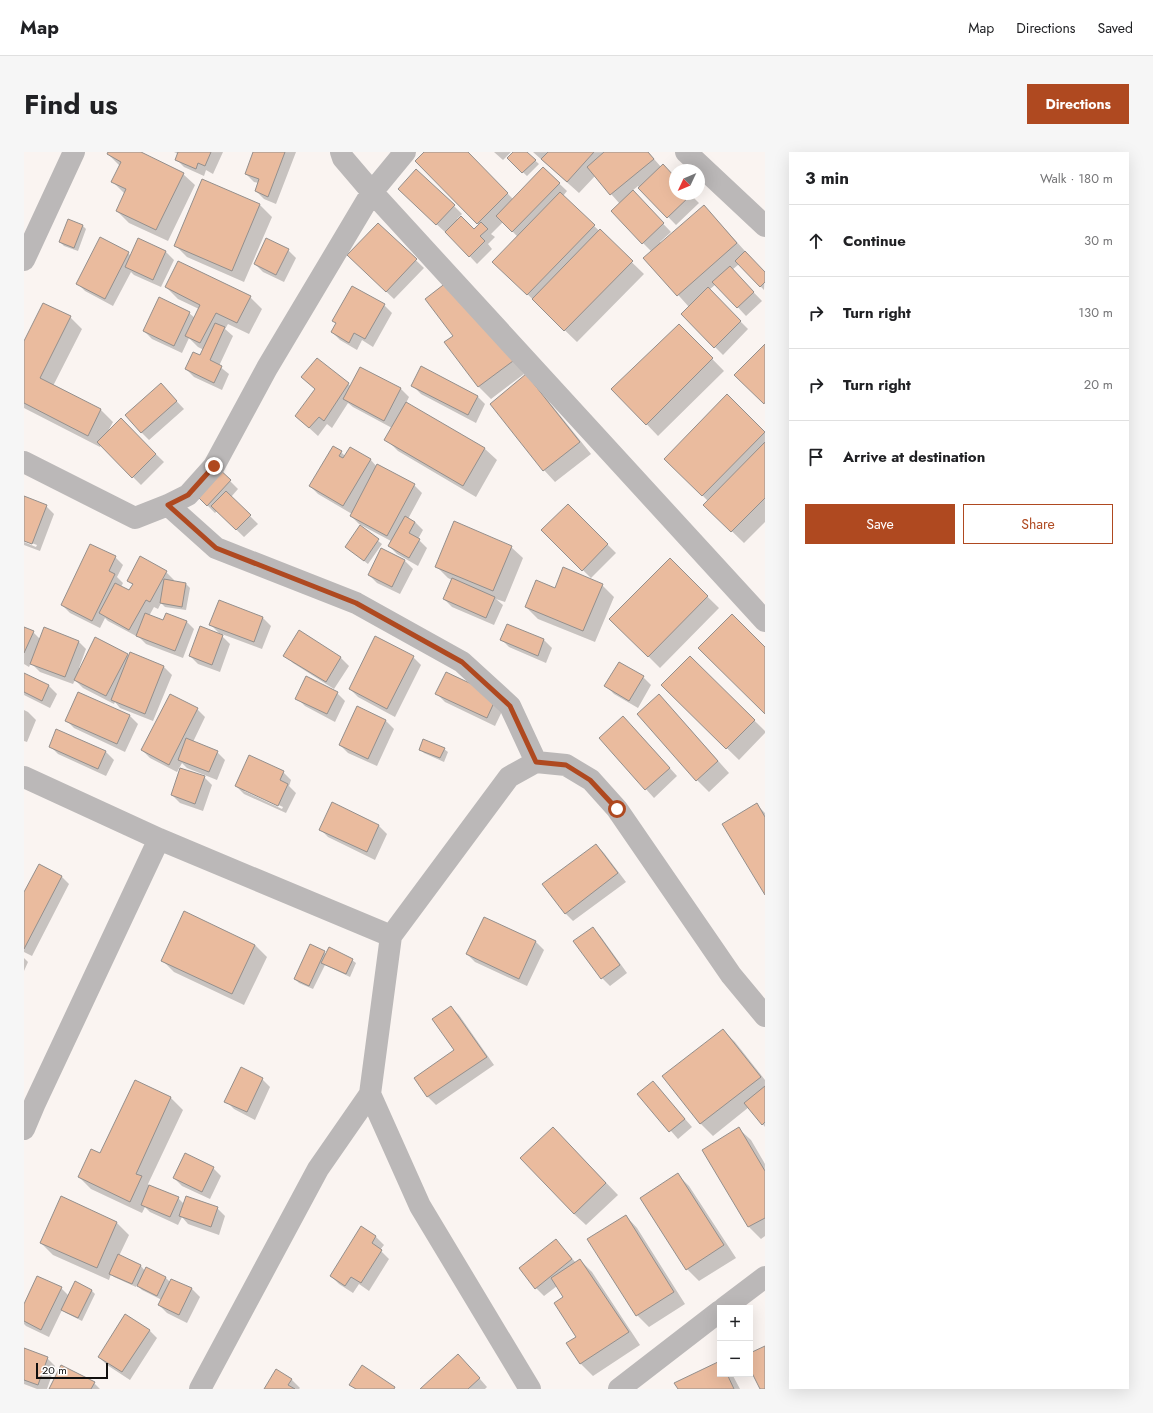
<!DOCTYPE html>
<meta charset="utf-8">
<style>
:root{--surface:#fff;--page:#f6f6f6;--text:#202124;--muted:#757577;--line:#e0e0e0;--accent:#af4920}
body{margin:0;font-family:Jost,sans-serif;background:var(--page);color:var(--text)}
.controls{position:absolute;right:12px;bottom:12px;display:grid;overflow:hidden;border-radius:0px;box-shadow:0 4px 16px #0002}
.controls button{width:36px;height:36px;display:grid;place-items:center;padding:0;border:0;border-bottom:1px solid var(--line);background:var(--surface);color:var(--text);font:20px sans-serif}
.compass{position:absolute;left:645px;top:12px;width:36px;height:36px;border-radius:50%;background:var(--surface);box-shadow:0 4px 16px #0002;rotate:226deg}
.scale{position:absolute;left:12px;bottom:10px;width:72px;box-sizing:border-box;padding-left:4px;border:2px solid #110f0e;border-top:0;font-size:11px;line-height:14px;white-space:nowrap;color:#110f0e;-webkit-text-stroke:3px #fff;paint-order:stroke}
.stop{position:absolute;width:12px;height:12px;margin:-9px;border:3px solid #af4920;border-radius:50%;background:#fff}
.stop.end{background:#af4920;border-color:#fff;box-shadow:0 1px 4px #0008}
.list{margin:0;padding:0;list-style:none}
h2{display:flex;justify-content:space-between;align-items:center;height:52px;margin:0;padding:0 16px;font-size:17px}
h2 small{font-size:13px;font-weight:400;color:var(--muted)}
.list li{display:grid;grid-template-columns:26px 1fr auto;gap:12px;align-items:center;box-sizing:border-box;height:72px;padding:0 16px;border-top:1px solid var(--line)}
.list b{display:block;font-size:15px;white-space:nowrap}
.list em{font-size:13px;font-style:normal;color:var(--muted)}
.actions{display:flex;gap:8px;padding:12px 16px}
.actions a{flex:1;padding:9px 0;border:1px solid var(--accent);border-radius:0px;text-align:center;font-size:14px;color:var(--accent)}
.actions .main{background:var(--accent);color:#fff}
.icon{flex:none;width:22px;height:22px;fill:none;stroke:currentColor;stroke-width:2;stroke-linecap:round;stroke-linejoin:round}
.map{position:relative;flex:none;width:741px;height:1237px;overflow:hidden;border-radius:0px}
header{display:flex;align-items:center;gap:24px;box-sizing:border-box;height:56px;padding:0 20px;background:var(--surface);border-bottom:1px solid var(--line)}
header strong{font-size:19px}
nav{display:flex;gap:22px;margin-inline-start:auto;font-size:14px}
.intro{display:flex;align-items:center;justify-content:space-between;box-sizing:border-box;height:96px;padding:0 24px}
h1{margin:0;font-size:28px}
.button{padding:10px 18px;border-radius:0px;background:var(--accent);color:#fff;font-size:14px;font-weight:700}
main{display:flex;gap:24px;padding:0 24px}
aside{flex:1;background:var(--surface);border-radius:0px;box-shadow:0 4px 16px #0002}
.map>svg:first-child{display:block}
.shadow{fill:#0003;fill-rule:evenodd}
.building{fill:#eabb9e;stroke:#948f8c}
.lines{fill:none;stroke-linecap:round;stroke-linejoin:round}
.minor{stroke:#bbb8b8;stroke-width:22}
.route{stroke:#af4920;stroke-width:5}
</style>
<header>
<strong>Map</strong>
<nav><a>Map</a><a>Directions</a><a>Saved</a></nav>
</header>
<div class="intro"><h1>Find us</h1><a class="button">Directions</a></div>
<main>
<div class="map">
<svg width="741" height="1237" viewBox="0 0 741 1237">
<rect width="100%" height="100%" fill="#faf4f1"/>
<path class="shadow" d="M 85,0 L 115,0 L 159,22 L 171,33 L 144,89 L 105,71 L 93,59 L 101,42 L 89,30 L 96,14 L 84,2 Z
M 150,0 L 199,0 L 189,22 L 182,18 L 180,24 L 160,15 L 152,7 L 154,2 Z
M 230,0 L 272,0 L 252,52 L 240,47 L 232,39 L 235,31 L 230,30 L 222,22 Z
M 402,0 L 443,0 L 489,47 L 519,16 L 543,39 L 539,44 L 620,122 L 553,190 L 470,110 L 494,85 L 479,70 L 467,82 L 471,85 L 464,92 L 468,97 L 453,112 L 422,79 L 421,80 L 383,45 L 430,54 L 438,62 L 433,67 L 434,68 L 450,78 L 455,73 L 393,9 Z
M 470,0 L 487,0 L 479,8 Z
M 490,0 L 502,0 L 515,12 L 503,24 L 484,6 Z
M 509,0 L 624,0 L 637,15 L 651,26 L 651,42 L 666,42 L 675,51 L 652,73 L 614,34 L 608,39 L 647,80 L 636,90 L 637,92 L 680,54 L 741,121 L 740,138 L 715,112 L 708,118 L 738,149 L 722,164 L 692,132 L 685,138 L 724,177 L 699,203 L 658,162 L 665,155 L 621,106 L 628,100 L 619,91 L 596,52 L 571,24 L 555,41 Z
M 178,28 L 236,53 L 248,65 L 220,130 L 163,105 L 151,93 Z
M 354,72 L 400,116 L 370,147 L 332,111 Z
M 58,73 L 62,77 L 54,99 L 40,94 L 36,90 Z
M 115,88 L 142,100 L 150,108 L 137,135 L 110,123 L 107,120 L 89,154 L 61,139 L 53,131 L 104,101 L 107,104 Z
M 264,98 L 272,106 L 260,130 L 239,120 L 231,112 Z
M 427,129 L 500,222 L 467,247 L 455,235 L 421,190 L 431,184 Z
M 142,135 L 226,145 L 238,157 L 225,182 L 204,172 L 201,177 L 209,184 L 195,214 L 205,222 L 198,238 L 170,225 L 162,217 L 177,205 L 180,198 L 174,195 L 165,186 L 158,201 L 128,187 L 120,179 L 165,161 L 171,166 L 175,157 L 154,147 Z
M 360,153 L 368,161 L 349,195 L 338,188 L 333,198 L 316,188 L 308,180 L 313,172 L 309,169 Z
M 46,165 L 58,177 L 29,234 L 77,258 L 89,270 L 83,281 L 97,268 L 140,310 L 117,333 L 77,293 L 76,295 L 0,256 L 0,191 Z
M 655,173 L 700,219 L 634,284 L 589,237 Z
M 337,216 L 377,237 L 385,245 L 382,251 L 461,297 L 473,308 L 452,345 L 374,299 L 362,287 L 368,276 L 329,255 L 324,251 L 308,276 L 303,272 L 294,284 L 272,264 L 292,238 L 278,225 L 324,232 L 327,234 Z
M 389,234 L 453,244 L 461,252 L 452,271 L 397,242 Z
M 514,236 L 567,302 L 531,330 L 520,318 Z
M 145,241 L 160,257 L 125,288 L 117,280 Z
M 703,244 L 741,281 L 741,370 L 720,391 L 681,353 L 684,349 L 642,307 Z
M 317,300 L 321,304 L 346,307 L 353,315 L 390,333 L 398,341 L 384,367 L 391,370 L 399,378 L 394,387 L 403,396 L 394,414 L 373,402 L 365,394 L 367,389 L 335,372 L 327,364 L 328,362 L 294,342 L 286,334 Z
M 193,316 L 214,337 L 207,345 L 234,372 L 220,385 L 193,359 L 191,361 L 170,340 Z
M 0,345 L 22,354 L 30,362 L 16,399 L 0,393 L 0,390 L 12,395 L 13,393 L 0,388 Z
M 544,353 L 592,401 L 567,426 L 518,378 Z
M 336,375 L 358,392 L 344,412 L 322,395 Z
M 487,395 L 499,406 L 481,450 L 472,447 L 479,453 L 470,473 L 428,455 L 420,447 L 428,428 L 424,426 L 412,414 Z
M 91,405 L 99,413 L 93,425 L 99,431 L 97,435 L 105,439 L 109,433 L 104,429 L 142,420 L 150,428 L 149,430 L 162,432 L 166,436 L 162,458 L 141,455 L 137,451 L 134,457 L 130,455 L 125,464 L 139,470 L 162,469 L 170,477 L 159,506 L 122,492 L 114,484 L 114,485 L 84,469 L 81,466 L 76,476 L 46,461 L 38,453 Z
M 646,408 L 695,456 L 636,516 L 587,467 Z
M 381,409 L 389,417 L 376,442 L 353,431 L 345,423 Z
M 578,433 L 590,445 L 571,490 L 514,467 L 502,455 L 531,438 Z
M 195,449 L 239,466 L 247,474 L 238,497 L 195,481 L 206,492 L 196,520 L 174,512 L 166,504 L 197,483 L 186,472 Z
M 484,473 L 520,488 L 528,496 L 522,511 L 485,495 L 477,487 Z
M 0,476 L 9,480 L 16,487 L 54,489 L 62,497 L 55,516 L 57,516 L 103,503 L 105,505 L 107,502 L 140,515 L 148,523 L 129,569 L 96,556 L 91,550 L 90,552 L 59,536 L 51,528 L 49,532 L 16,520 L 7,511 L 5,515 L 0,512 Z
M 276,480 L 317,506 L 325,514 L 310,537 L 269,511 L 261,503 Z
M 389,505 L 397,513 L 371,565 L 334,545 L 326,537 Z
M 666,505 L 741,579 L 741,581 L 715,608 L 638,533 Z
M 0,522 L 25,534 L 33,542 L 26,556 L 0,543 Z
M 619,525 L 627,533 L 614,556 L 590,542 L 582,534 Z
M 54,541 L 106,564 L 114,572 L 101,600 L 50,576 L 42,568 Z
M 313,541 L 321,549 L 311,570 L 281,554 L 273,546 Z
M 413,542 L 481,553 L 471,574 L 421,550 Z
M 333,555 L 362,569 L 370,577 L 353,614 L 324,601 L 316,593 Z
M 647,556 L 705,621 L 685,640 L 673,628 Z
M 173,557 L 181,565 L 169,590 L 193,600 L 201,608 L 193,628 L 163,616 L 158,611 L 153,620 L 126,606 L 118,598 Z
M 0,558 L 4,560 L 12,568 L 3,590 L 0,589 Z
M 607,573 L 653,624 L 630,646 L 576,586 Z
M 33,579 L 82,600 L 90,608 L 82,624 L 34,602 L 26,594 Z
M 396,597 L 420,597 L 424,600 L 420,610 L 400,601 Z
M 259,620 L 267,628 L 265,634 L 272,641 L 262,661 L 220,642 L 212,634 ZM 220,637 L 259,655 L 258,657 L 220,639 Z
M 180,625 L 188,633 L 179,659 L 156,651 L 148,643 Z
M 308,652 L 355,674 L 363,682 L 351,708 L 304,685 L 296,677 Z
M 732,652 L 741,661 L 741,741 Z
M 572,693 L 580,701 L 602,730 L 549,769 L 541,761 Z
M 37,724 L 45,732 L 8,804 L 0,800 L 0,742 Z
M 460,766 L 512,790 L 520,798 L 503,834 L 451,810 L 443,802 Z
M 569,777 L 577,785 L 603,821 L 586,834 L 578,826 Z
M 231,793 L 243,805 L 220,853 L 150,820 L 139,809 Z
M 286,793 L 302,802 L 328,808 L 332,811 L 326,825 L 301,813 L 289,837 L 275,831 L 271,827 Z
M 0,806 L 4,810 L 0,819 Z
M 427,855 L 435,863 L 470,913 L 412,953 L 404,945 L 392,926 L 431,898 Z
M 699,878 L 711,890 L 741,928 L 741,975 L 725,955 L 689,984 L 677,972 L 640,924 Z
M 238,927 L 246,935 L 231,968 L 210,957 L 202,949 Z
M 111,929 L 147,946 L 159,958 L 124,1032 L 126,1034 L 154,1046 L 160,1052 L 193,1056 L 201,1064 L 195,1083 L 164,1072 L 158,1065 L 154,1073 L 126,1060 L 121,1055 L 118,1061 L 67,1037 L 55,1025 L 77,1002 Z
M 629,930 L 668,975 L 654,987 L 615,942 Z
M 715,977 L 727,988 L 741,1012 L 741,1084 L 737,1087 L 725,1075 L 679,998 Z
M 541,988 L 594,1043 L 562,1073 L 550,1062 Z
M 189,1016 L 197,1024 L 186,1047 L 158,1034 L 150,1026 Z
M 654,1023 L 665,1034 L 712,1106 L 675,1129 L 663,1117 L 617,1046 Z
M 37,1046 L 93,1071 L 105,1083 L 95,1104 L 117,1114 L 121,1119 L 142,1126 L 146,1130 L 147,1128 L 168,1137 L 176,1145 L 163,1171 L 143,1161 L 135,1153 L 138,1148 L 118,1138 L 113,1133 L 112,1135 L 90,1125 L 87,1122 L 85,1128 L 29,1103 L 17,1091 Z
M 602,1064 L 613,1076 L 661,1152 L 625,1175 L 613,1163 Z
M 338,1076 L 352,1085 L 360,1093 L 356,1098 L 365,1107 L 345,1139 L 335,1132 L 329,1141 L 315,1132 L 307,1124 Z
M 532,1088 L 552,1111 L 556,1108 L 568,1120 L 616,1193 L 569,1224 L 557,1212 L 543,1191 L 553,1185 L 540,1145 L 533,1134 L 520,1144 L 512,1136 Z
M 37,1136 L 45,1144 L 67,1138 L 71,1142 L 58,1169 L 42,1161 L 38,1158 L 25,1185 L 2,1174 L 0,1172 L 0,1154 Z
M 125,1178 L 133,1186 L 106,1228 L 83,1213 L 75,1205 Z
M 0,1197 L 23,1206 L 31,1214 L 23,1237 L 13,1237 L 0,1232 Z
M 696,1210 L 696,1222 L 708,1222 L 716,1237 L 655,1237 Z
M 442,1211 L 463,1235 L 461,1237 L 398,1237 Z
M 268,1228 L 276,1236 L 275,1237 L 241,1237 Z
M 70,1231 L 76,1237 L 26,1237 Z"/>
<path class="building" d="M 84,0 L 117,0 L 160,21 L 132,78 L 92,59 L 102,37 L 87,30 L 97,10 L 83,2 Z
M 154,0 L 187,0 L 181,14 L 174,11 L 172,17 L 151,8 Z
M 229,0 L 261,0 L 244,45 L 231,39 L 235,27 L 221,22 Z
M 400,0 L 444,0 L 484,41 L 453,72 L 391,9 Z
M 489,0 L 503,0 L 512,8 L 498,21 L 483,6 Z
M 524,0 L 570,0 L 543,30 L 517,7 Z
M 580,0 L 624,0 L 630,7 L 586,43 L 563,15 Z
M 639,12 L 651,25 L 651,42 L 668,42 L 643,66 L 614,36 Z
M 519,15 L 536,31 L 488,80 L 472,64 Z
M 392,17 L 431,53 L 412,73 L 374,37 Z
M 178,27 L 236,52 L 208,119 L 150,94 Z
M 609,38 L 640,71 L 618,92 L 587,59 Z
M 536,40 L 571,73 L 503,143 L 468,110 Z
M 680,53 L 713,91 L 653,144 L 619,106 Z
M 437,64 L 450,77 L 457,70 L 464,77 L 456,84 L 461,89 L 445,105 L 421,80 Z
M 44,67 L 59,73 L 50,96 L 35,90 Z
M 354,71 L 393,107 L 362,140 L 323,103 Z
M 576,77 L 609,109 L 540,179 L 508,147 Z
M 76,85 L 105,100 L 81,147 L 52,132 Z
M 114,86 L 142,99 L 129,128 L 101,115 Z
M 242,86 L 265,97 L 252,123 L 230,112 Z
M 721,99 L 741,120 L 741,130 L 736,135 L 711,109 Z
M 154,109 L 227,144 L 213,171 L 192,161 L 176,191 L 161,184 L 176,153 L 141,135 Z
M 706,114 L 730,140 L 713,156 L 688,130 Z
M 427,127 L 489,209 L 454,235 L 420,190 L 429,184 L 401,147 Z
M 328,134 L 361,152 L 341,187 L 330,181 L 325,191 L 307,180 L 312,171 L 308,169 Z
M 684,135 L 717,169 L 690,196 L 657,162 Z
M 135,145 L 166,160 L 150,194 L 119,179 Z
M 19,151 L 47,164 L 16,226 L 77,257 L 64,284 L 0,251 L 0,189 Z
M 191,171 L 201,175 L 186,208 L 198,214 L 190,231 L 161,217 L 169,200 L 176,203 Z
M 655,172 L 689,206 L 622,273 L 587,237 Z
M 741,192 L 741,250 L 740,252 L 710,223 Z
M 293,206 L 325,231 L 300,269 L 295,265 L 285,276 L 271,264 L 291,237 L 277,225 Z
M 397,214 L 454,244 L 444,263 L 387,234 Z
M 336,215 L 377,236 L 360,269 L 319,247 Z
M 502,222 L 556,290 L 519,319 L 466,252 Z
M 137,231 L 153,249 L 117,281 L 101,263 Z
M 703,242 L 741,280 L 678,344 L 640,307 Z
M 382,250 L 461,296 L 439,334 L 360,288 Z
M 97,266 L 132,302 L 108,326 L 73,290 Z
M 741,290 L 741,346 L 707,380 L 679,353 Z
M 309,294 L 318,299 L 315,304 L 319,306 L 326,295 L 347,307 L 319,354 L 285,334 Z
M 353,312 L 391,332 L 363,384 L 326,364 Z
M 193,315 L 207,328 L 183,354 L 169,340 Z
M 202,339 L 227,363 L 212,378 L 187,354 Z
M 0,344 L 23,353 L 8,392 L 0,389 Z
M 544,352 L 584,392 L 558,419 L 517,378 Z
M 381,364 L 391,370 L 385,381 L 396,387 L 385,406 L 364,394 Z
M 430,369 L 488,394 L 469,439 L 411,415 Z
M 336,373 L 355,387 L 340,409 L 321,395 Z
M 66,392 L 92,404 L 85,419 L 91,422 L 68,469 L 37,453 Z
M 357,396 L 381,408 L 368,435 L 344,423 Z
M 116,404 L 143,419 L 126,450 L 122,448 L 105,478 L 75,461 L 91,431 L 105,438 L 109,432 L 103,429 Z
M 646,406 L 684,444 L 624,505 L 585,467 Z
M 539,415 L 579,432 L 559,479 L 501,455 L 512,428 L 531,436 Z
M 428,426 L 471,445 L 462,466 L 419,447 Z
M 140,427 L 162,431 L 158,455 L 136,451 Z
M 195,448 L 239,465 L 230,490 L 185,473 Z
M 121,461 L 139,468 L 142,461 L 163,469 L 151,499 L 112,484 Z
M 708,462 L 741,495 L 741,562 L 674,496 Z
M 483,472 L 520,487 L 514,504 L 476,488 Z
M 176,474 L 199,483 L 188,513 L 165,504 Z
M 0,475 L 10,479 L 0,501 Z
M 20,475 L 55,489 L 41,525 L 6,512 Z
M 275,478 L 317,505 L 302,530 L 259,504 Z
M 351,484 L 390,504 L 363,557 L 325,537 Z
M 71,485 L 104,502 L 82,544 L 50,528 Z
M 106,500 L 140,514 L 121,562 L 87,548 Z
M 666,504 L 731,568 L 702,597 L 637,533 Z
M 595,510 L 620,524 L 605,549 L 580,534 Z
M 422,520 L 473,544 L 463,566 L 411,542 Z
M 0,521 L 25,533 L 18,549 L 0,540 Z
M 282,524 L 314,540 L 303,562 L 271,547 Z
M 54,540 L 106,563 L 93,592 L 41,569 Z
M 146,542 L 174,556 L 145,613 L 117,598 Z
M 635,542 L 694,609 L 672,629 L 613,562 Z
M 333,554 L 362,568 L 344,607 L 315,593 Z
M 599,564 L 646,616 L 621,638 L 575,586 Z
M 32,577 L 82,599 L 74,617 L 25,595 Z
M 162,586 L 194,599 L 185,620 L 154,608 Z
M 399,587 L 421,596 L 416,606 L 395,598 Z
M 225,603 L 260,619 L 256,628 L 264,632 L 254,654 L 211,634 Z
M 156,616 L 181,624 L 171,652 L 147,643 Z
M 308,650 L 355,673 L 343,700 L 295,678 Z
M 733,651 L 741,665 L 741,743 L 698,672 Z
M 572,692 L 594,721 L 541,762 L 518,732 Z
M 15,712 L 38,724 L 0,797 L 0,740 Z
M 160,759 L 231,793 L 208,842 L 137,809 Z
M 460,765 L 512,789 L 495,827 L 442,802 Z
M 569,775 L 596,813 L 577,827 L 549,789 Z
M 286,792 L 301,799 L 285,834 L 270,827 Z
M 305,795 L 329,807 L 322,822 L 297,811 Z
M 427,854 L 463,905 L 403,945 L 390,926 L 430,898 L 408,867 Z
M 699,877 L 737,925 L 676,972 L 638,924 Z
M 217,915 L 239,926 L 223,960 L 200,950 Z
M 111,928 L 147,945 L 112,1022 L 118,1024 L 106,1050 L 54,1025 L 67,997 L 76,1001 Z
M 629,929 L 661,967 L 645,980 L 613,942 Z
M 741,934 L 741,970 L 738,973 L 720,951 Z
M 529,975 L 582,1031 L 550,1062 L 496,1006 Z
M 715,975 L 741,1019 L 741,1066 L 724,1075 L 678,998 Z
M 161,1001 L 190,1015 L 178,1040 L 149,1026 Z
M 654,1021 L 700,1093 L 662,1118 L 616,1046 Z
M 125,1033 L 155,1045 L 146,1065 L 117,1053 Z
M 37,1044 L 93,1070 L 73,1116 L 16,1091 Z
M 162,1044 L 194,1055 L 187,1075 L 155,1064 Z
M 602,1063 L 650,1140 L 612,1164 L 563,1087 Z
M 337,1074 L 352,1084 L 348,1091 L 358,1098 L 337,1131 L 327,1125 L 321,1134 L 306,1124 Z
M 532,1087 L 548,1107 L 511,1137 L 495,1116 Z
M 94,1102 L 117,1113 L 108,1132 L 85,1122 Z
M 556,1107 L 605,1180 L 556,1212 L 542,1191 L 552,1185 L 530,1151 L 539,1145 L 527,1126 Z
M 122,1115 L 142,1125 L 133,1144 L 113,1134 Z
M 13,1124 L 38,1135 L 17,1178 L 0,1169 L 0,1152 Z
M 147,1127 L 168,1136 L 155,1163 L 134,1153 Z
M 51,1129 L 68,1138 L 54,1166 L 37,1158 Z
M 101,1162 L 126,1178 L 98,1220 L 74,1205 Z
M 741,1194 L 741,1237 L 736,1237 L 726,1217 L 726,1201 Z
M 0,1196 L 24,1205 L 14,1233 L 0,1228 Z
M 434,1202 L 456,1226 L 444,1237 L 396,1237 Z
M 696,1209 L 696,1222 L 703,1222 L 710,1237 L 654,1237 L 650,1231 Z
M 37,1213 L 71,1230 L 67,1237 L 25,1237 Z
M 338,1213 L 371,1235 L 370,1237 L 332,1237 L 325,1233 Z
M 252,1217 L 268,1227 L 264,1233 L 271,1237 L 240,1237 Z"/>
<g class="lines">
<path class="minor" d="M 317,0 L 319,6 L 348,40 L 741,469
M 662,0 L 741,74
M 0,108 L 50,0
M 0,310 L 111,366 L 144,353 L 164,343 L 190,314 L 243,216 L 348,40 L 381,0
M 144,353 L 192,396 L 332,451 L 438,510 L 486,554 L 512,610
M 0,625 L 135,687 L 367,784
M 0,977 L 11,951 L 135,687
M 700,1156 L 741,1125
M 176,1237 L 294,1017 L 346,942
M 506,1237 L 396,1054 L 346,942 L 367,784 L 485,625 L 512,610 L 542,613 L 567,628 L 593,657 L 707,823 L 741,864
M 595,1237 L 696,1159"/>
</g>
<g class="lines">
<path class="route" d="M 190,314 L 164,343 L 144,353 L 192,396 L 332,451 L 438,510 L 486,554 L 512,610 L 542,613 L 566,628 L 593,657"/>
</g>
</svg>
<div class="controls">
<button>+</button>
<button>−</button>
</div>
<svg class="compass" viewBox="-18 -18 36 36"><path d="M0-13l5 13h-10z" fill="#e53935"/><path d="M0 13l5-13h-10z" fill="#757577"/></svg>
<div class="scale">20 m</div>
<div class="stop" style="left:593px;top:657px"></div>
<div class="stop end" style="left:190px;top:314px"></div>
</div>
<aside>
<h2>3 min<small>Walk · 180 m</small></h2>
<ul class="list">
<li><svg class="icon" aria-label="ahead" viewBox="0 0 24 24"><path d="M12 20V5M6 11l6-6 6 6"/></svg><div><b>Continue</b></div><em>30 m</em></li>
<li><svg class="icon" aria-label="right" viewBox="0 0 24 24"><path d="M7 20v-9h11M14 6l5 5-5 5"/></svg><div><b>Turn right</b></div><em>130 m</em></li>
<li><svg class="icon" aria-label="right" viewBox="0 0 24 24"><path d="M7 20v-9h11M14 6l5 5-5 5"/></svg><div><b>Turn right</b></div><em>20 m</em></li>
<li><svg class="icon" aria-label="arrive" viewBox="0 0 24 24"><path d="M6 21V4h12l-3 4 3 4H6"/></svg><div><b>Arrive at destination</b></div></li>
</ul>
<div class="actions"><a class="main">Save</a><a>Share</a></div>
</aside>
</main>
